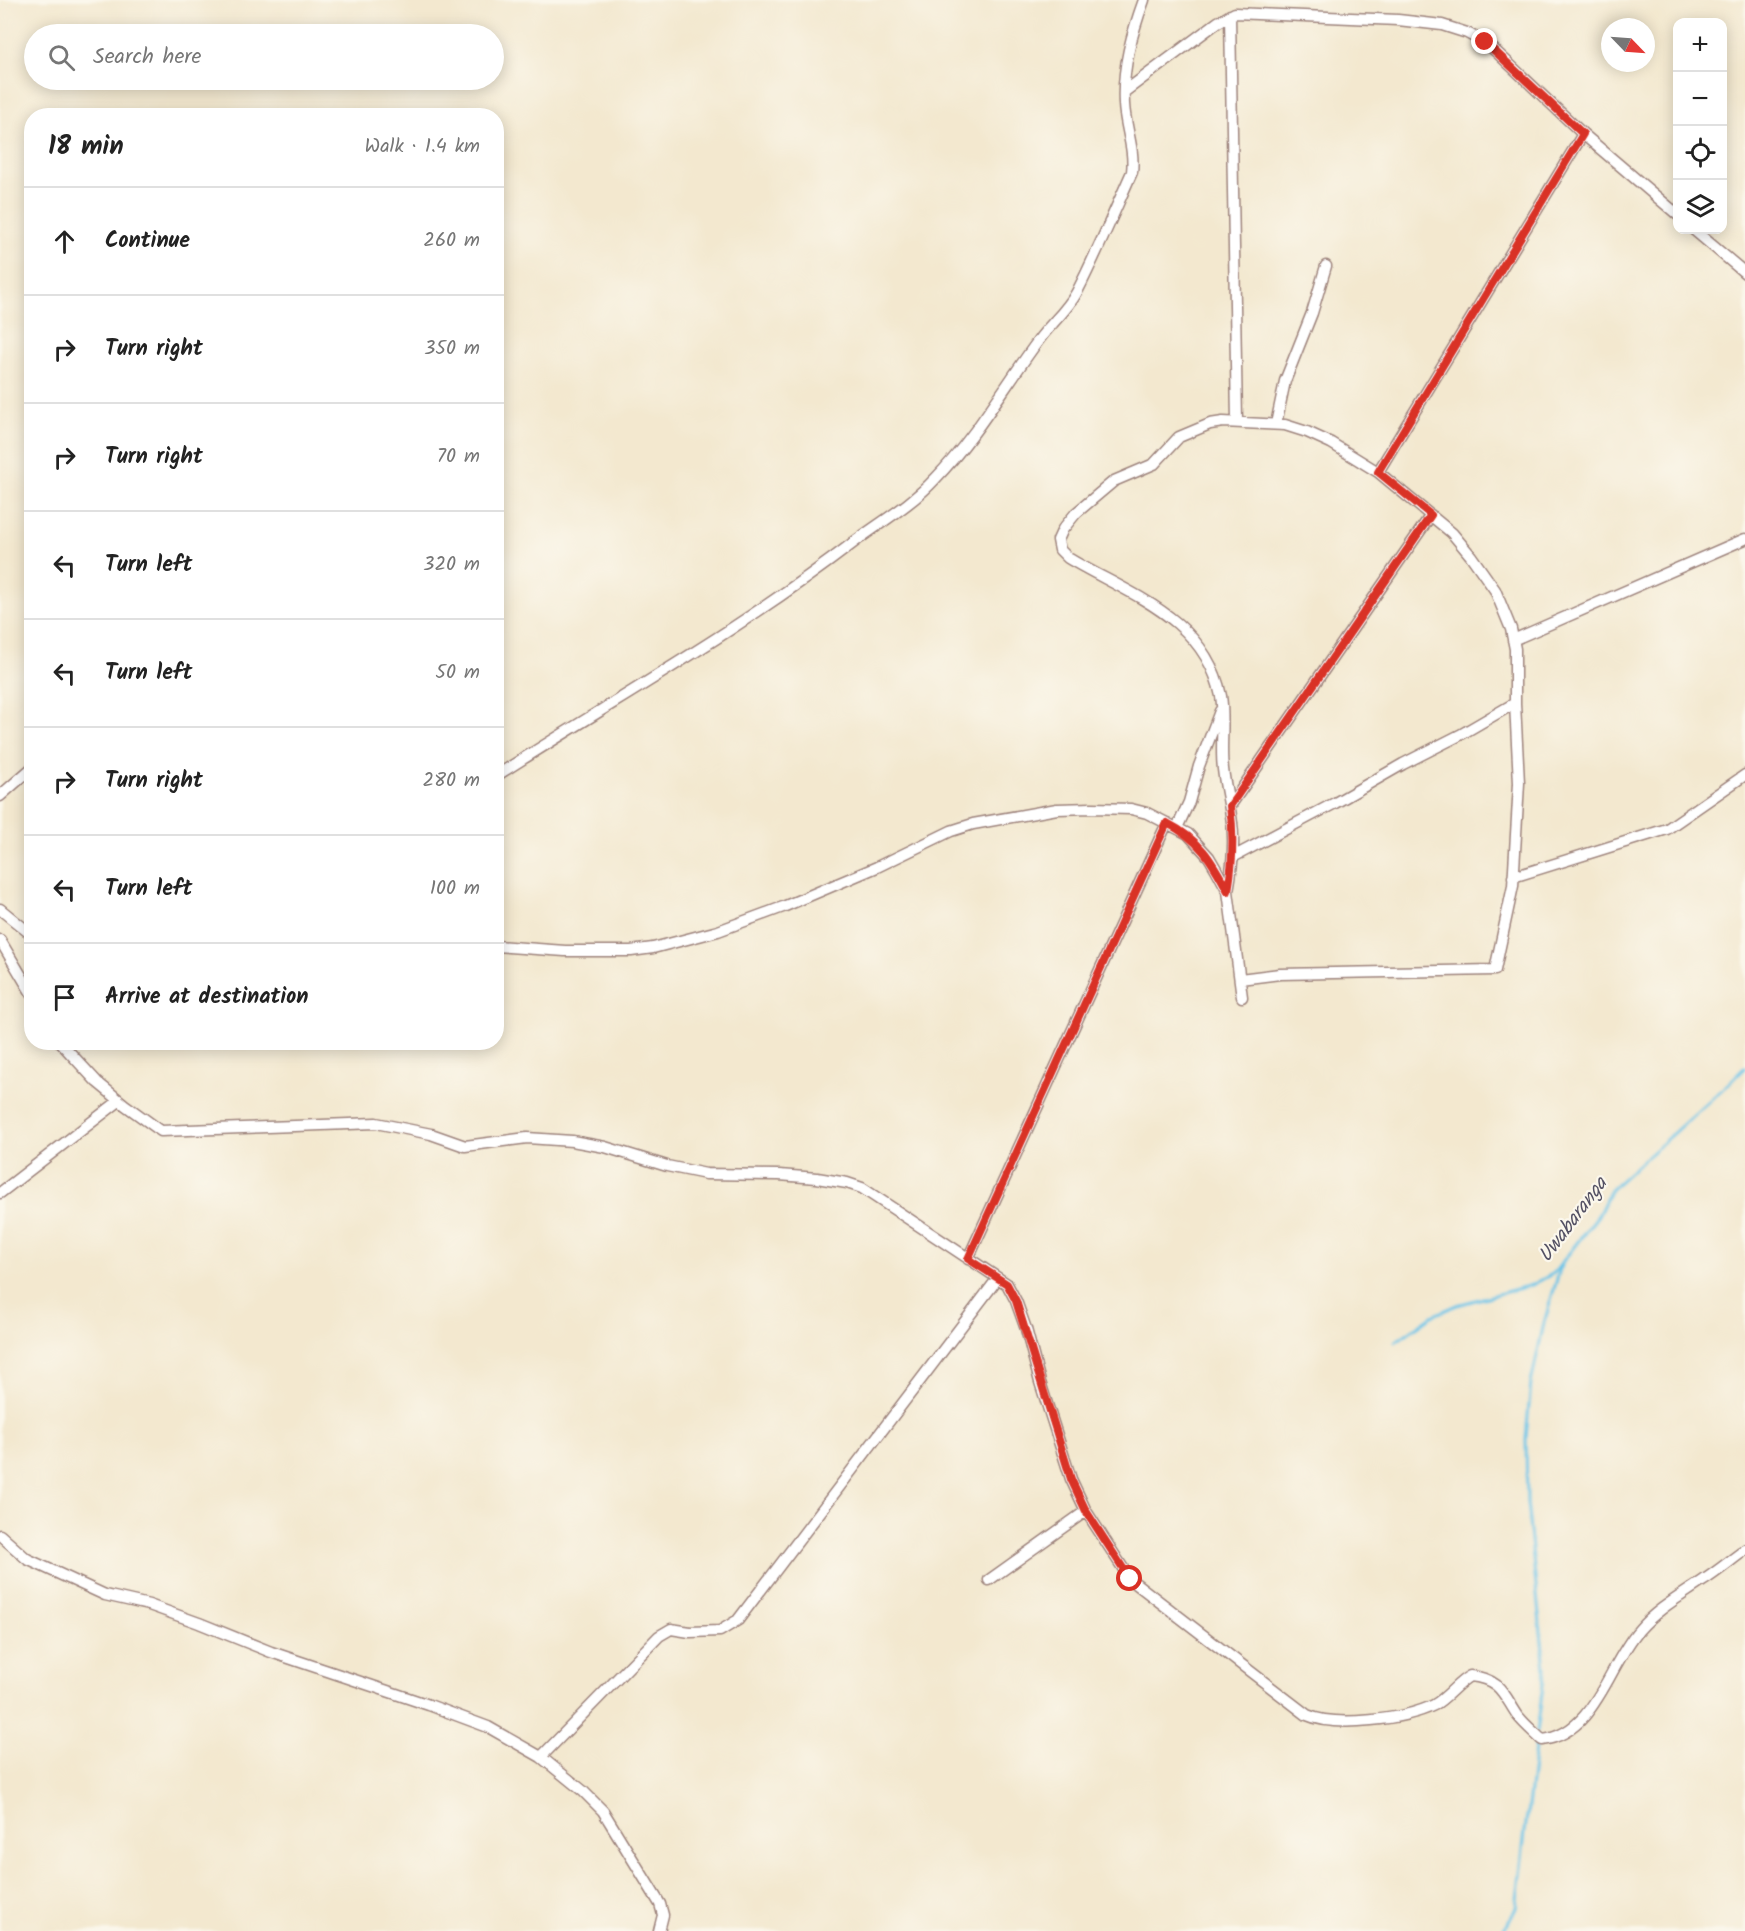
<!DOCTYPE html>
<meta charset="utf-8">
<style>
:root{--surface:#fff;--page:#f6f6f6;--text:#222;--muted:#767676;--line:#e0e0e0}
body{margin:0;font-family:Kalam,sans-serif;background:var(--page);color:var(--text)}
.controls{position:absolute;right:18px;top:18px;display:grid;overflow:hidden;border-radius:12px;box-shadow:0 3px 15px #0003}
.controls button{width:54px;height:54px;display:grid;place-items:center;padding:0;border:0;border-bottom:2px solid var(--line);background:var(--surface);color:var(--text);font:30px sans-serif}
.compass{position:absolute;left:1601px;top:18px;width:54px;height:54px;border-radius:50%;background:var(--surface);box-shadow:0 3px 15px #0003;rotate:115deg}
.stop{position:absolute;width:18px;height:18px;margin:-14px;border:4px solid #d93025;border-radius:50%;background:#fff}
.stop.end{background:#d93025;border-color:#fff;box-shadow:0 2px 6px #0008}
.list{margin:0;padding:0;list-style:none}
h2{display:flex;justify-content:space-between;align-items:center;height:78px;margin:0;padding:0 24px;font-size:26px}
h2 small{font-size:20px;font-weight:400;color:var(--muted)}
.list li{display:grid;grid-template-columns:39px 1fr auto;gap:18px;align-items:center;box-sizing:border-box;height:108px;padding:0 24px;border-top:2px solid var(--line)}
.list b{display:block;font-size:22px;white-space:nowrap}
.list em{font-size:20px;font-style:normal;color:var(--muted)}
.icon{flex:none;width:33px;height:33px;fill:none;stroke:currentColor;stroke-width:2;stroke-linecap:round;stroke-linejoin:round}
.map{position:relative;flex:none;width:1745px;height:1931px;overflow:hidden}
.search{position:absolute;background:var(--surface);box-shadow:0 3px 15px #0003;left:24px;top:24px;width:480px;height:66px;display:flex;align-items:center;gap:15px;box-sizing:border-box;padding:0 21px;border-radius:33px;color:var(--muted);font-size:22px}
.panel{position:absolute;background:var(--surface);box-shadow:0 3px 15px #0003;left:24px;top:108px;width:480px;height:942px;border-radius:24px}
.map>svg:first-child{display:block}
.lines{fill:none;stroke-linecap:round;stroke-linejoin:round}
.stream{stroke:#6ac4e8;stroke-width:3}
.street-casing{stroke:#9e847d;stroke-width:13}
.street{stroke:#fff;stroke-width:10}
.route{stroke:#d93025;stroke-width:8}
.labels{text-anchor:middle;stroke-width:4.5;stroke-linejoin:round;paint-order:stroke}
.water-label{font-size:20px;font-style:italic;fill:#545164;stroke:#fbf7ec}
</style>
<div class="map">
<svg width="1745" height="1931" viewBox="0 0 1745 1931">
<rect width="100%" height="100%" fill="#fbf7ec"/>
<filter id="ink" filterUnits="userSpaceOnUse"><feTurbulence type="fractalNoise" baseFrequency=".0167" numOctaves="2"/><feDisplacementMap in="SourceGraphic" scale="12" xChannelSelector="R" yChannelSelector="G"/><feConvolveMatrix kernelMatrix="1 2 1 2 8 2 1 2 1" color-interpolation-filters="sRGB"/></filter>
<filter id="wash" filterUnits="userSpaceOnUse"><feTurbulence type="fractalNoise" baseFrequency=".008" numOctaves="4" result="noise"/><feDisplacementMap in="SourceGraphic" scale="24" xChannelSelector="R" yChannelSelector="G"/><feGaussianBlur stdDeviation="1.35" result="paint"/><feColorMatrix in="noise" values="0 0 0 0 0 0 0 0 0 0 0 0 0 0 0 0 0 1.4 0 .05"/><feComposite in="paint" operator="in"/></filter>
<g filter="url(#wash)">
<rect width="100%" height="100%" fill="#f3e8cf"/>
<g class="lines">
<path class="stream" d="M 1395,1342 L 1432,1316 L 1457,1305 L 1532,1285 L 1554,1273 L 1599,1214 L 1611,1189 L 1729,1083 L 1745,1067
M 1537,1732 L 1545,1669 L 1527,1503 L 1526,1438 L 1531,1383 L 1544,1323 L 1562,1262
M 1504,1931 L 1516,1908 L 1536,1739"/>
</g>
</g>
<g filter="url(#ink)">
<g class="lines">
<defs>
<path id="street" d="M 1230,15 L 1237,421
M 1124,92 L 1218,22 L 1235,13 L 1398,20 L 1442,25 L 1467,33 L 1489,45 L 1583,134 L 1678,215
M 1694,230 L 1745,273
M 1276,424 L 1285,381 L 1312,313 L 1326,266
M 1378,472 L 1583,134
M 1513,640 L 1745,539
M 496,776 C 616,699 740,630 853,543 C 881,522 911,505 935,479 C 975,438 1004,387 1038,341 C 1050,324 1067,311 1077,292 C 1097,253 1114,212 1132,172 C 1135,149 1125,127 1124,104 C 1122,68 1132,33 1144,0
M 0,796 L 32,768
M 1230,806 L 1431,515
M 1177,828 L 1189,802 L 1199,766 L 1220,711
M 1233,857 L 1335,803 L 1403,764 L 1460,735 L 1515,703
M 1513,877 L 1667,829 L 1745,775
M 1228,891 C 1232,869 1235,845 1232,823 C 1230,805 1225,787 1223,769 C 1220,745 1225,720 1221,696 C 1205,617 1128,594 1068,558 L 1060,550 L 1058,540 L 1063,529 L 1076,513 L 1114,481 L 1154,464 L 1179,437 L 1210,424 L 1223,422 L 1285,425 L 1307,432 L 1331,443 L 1378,472 L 1452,533 L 1471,556 L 1495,590 L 1511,629 L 1515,649 L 1515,703 L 1519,783 L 1513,886 L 1495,970 L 1280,974 L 1240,979
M 0,909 L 32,935
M 0,940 L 32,994
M 496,946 L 565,951 L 631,951 L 653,948 L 718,931 L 783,907 L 877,867 L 951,831 L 973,824 L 1057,809 L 1092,808 L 1131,809 L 1147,813 L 1188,834 L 1209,857 L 1216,869 L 1228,891 L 1242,997
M 60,1042 L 97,1082 L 125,1105 L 161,1131 L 376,1123 L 431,1134 L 465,1146 L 527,1138 L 572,1141 L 605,1147 L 667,1166 L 706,1174 L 779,1175 L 817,1178 L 847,1183 L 862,1188 L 1007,1284 L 1016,1301 L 1026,1329 L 1040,1382 L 1071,1479 L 1086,1511 L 1130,1579 L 1307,1715 C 1336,1728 1406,1719 1434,1705 C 1447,1698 1458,1682 1470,1676 C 1501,1679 1503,1694 1518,1716 C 1525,1725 1534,1732 1542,1740 C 1596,1733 1608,1665 1639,1630 C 1657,1609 1681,1596 1704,1580 C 1718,1571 1731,1560 1745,1550
M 0,1193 L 119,1101
M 968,1259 L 1167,823
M 0,1535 L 27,1559 L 105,1595 L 149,1605 L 199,1623 L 271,1652 L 429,1705 L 488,1727 L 541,1757 L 583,1791 L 603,1811 L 660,1904 L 663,1915 L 659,1931
M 989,1580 L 1086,1511
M 541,1757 L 659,1636 L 671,1629 L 690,1632 L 720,1631 L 738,1620 L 998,1278"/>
</defs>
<use href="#street" class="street-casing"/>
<use href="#street" class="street"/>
</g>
</g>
<g class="lines" filter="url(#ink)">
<path class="route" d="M 1130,1579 L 1086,1511 L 1071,1479 L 1016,1301 L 1007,1284 L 968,1259 L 1167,823 C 1200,840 1211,859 1228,891 C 1233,862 1234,835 1230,806 L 1431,515 L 1378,472 L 1583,134 L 1485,42"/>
</g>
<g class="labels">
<g class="water-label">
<text transform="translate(1572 1219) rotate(-53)" y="7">Uwabaranga</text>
</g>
</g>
</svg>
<div class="controls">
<button>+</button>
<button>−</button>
<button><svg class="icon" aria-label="locate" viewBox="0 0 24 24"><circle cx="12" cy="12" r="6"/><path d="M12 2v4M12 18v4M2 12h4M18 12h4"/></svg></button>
<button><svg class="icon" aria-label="layers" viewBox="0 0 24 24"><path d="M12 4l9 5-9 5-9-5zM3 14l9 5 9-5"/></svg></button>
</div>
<svg class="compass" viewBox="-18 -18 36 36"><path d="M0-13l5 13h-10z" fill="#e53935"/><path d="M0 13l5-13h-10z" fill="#767676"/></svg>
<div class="stop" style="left:1130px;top:1579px"></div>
<div class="stop end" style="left:1485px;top:42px"></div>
<div class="search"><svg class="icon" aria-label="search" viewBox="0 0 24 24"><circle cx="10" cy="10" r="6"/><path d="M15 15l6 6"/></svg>Search here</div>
<section class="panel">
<h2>18 min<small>Walk · 1.4 km</small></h2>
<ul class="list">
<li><svg class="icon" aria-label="ahead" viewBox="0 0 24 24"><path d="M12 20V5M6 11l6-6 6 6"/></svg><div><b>Continue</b></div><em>260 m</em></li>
<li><svg class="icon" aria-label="right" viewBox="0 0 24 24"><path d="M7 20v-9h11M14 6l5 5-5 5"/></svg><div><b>Turn right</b></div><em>350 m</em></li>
<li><svg class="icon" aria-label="right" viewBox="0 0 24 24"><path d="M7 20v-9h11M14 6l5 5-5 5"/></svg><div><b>Turn right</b></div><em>70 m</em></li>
<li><svg class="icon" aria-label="left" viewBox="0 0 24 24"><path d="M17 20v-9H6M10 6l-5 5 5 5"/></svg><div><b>Turn left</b></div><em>320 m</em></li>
<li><svg class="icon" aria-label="left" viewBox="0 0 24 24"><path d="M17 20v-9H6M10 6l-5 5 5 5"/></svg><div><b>Turn left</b></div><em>50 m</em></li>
<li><svg class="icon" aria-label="right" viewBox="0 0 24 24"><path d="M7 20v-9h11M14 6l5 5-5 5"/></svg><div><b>Turn right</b></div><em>280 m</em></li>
<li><svg class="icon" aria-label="left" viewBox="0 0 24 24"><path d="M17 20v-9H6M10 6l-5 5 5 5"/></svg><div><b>Turn left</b></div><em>100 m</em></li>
<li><svg class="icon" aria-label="arrive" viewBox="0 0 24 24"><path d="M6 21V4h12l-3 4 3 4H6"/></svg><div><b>Arrive at destination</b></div></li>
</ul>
</section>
</div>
